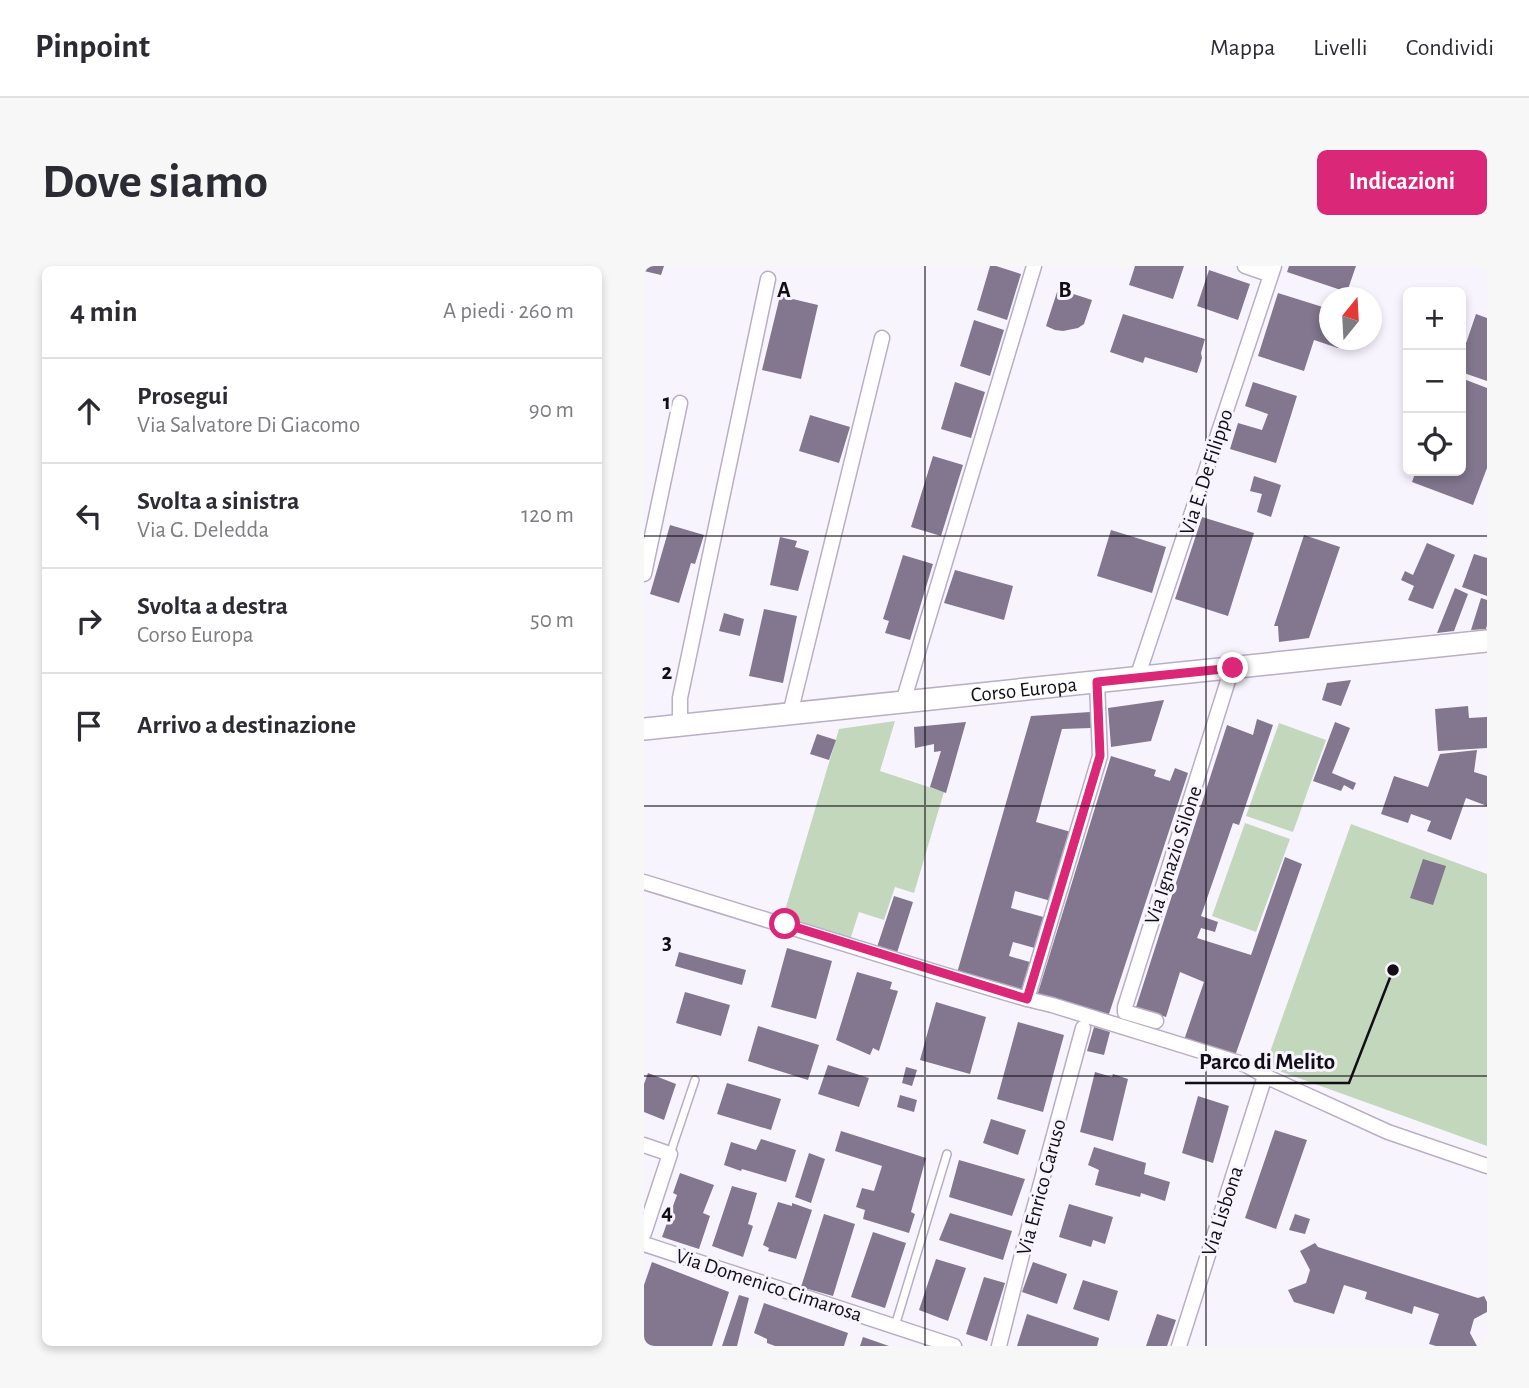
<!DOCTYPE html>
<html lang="it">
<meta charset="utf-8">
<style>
:root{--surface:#fff;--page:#f7f7f7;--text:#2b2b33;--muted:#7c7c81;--line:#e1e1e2;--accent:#db2777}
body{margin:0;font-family:"Alegreya Sans",sans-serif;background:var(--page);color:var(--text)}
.controls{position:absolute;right:21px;top:21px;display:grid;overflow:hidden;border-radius:10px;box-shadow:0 4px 10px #0003}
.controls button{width:63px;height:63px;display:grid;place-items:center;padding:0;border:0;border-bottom:2px solid var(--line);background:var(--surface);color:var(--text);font:35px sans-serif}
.compass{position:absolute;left:675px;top:21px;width:63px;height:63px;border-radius:50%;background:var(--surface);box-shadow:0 4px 10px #0003;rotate:18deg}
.stop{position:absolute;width:21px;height:21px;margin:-16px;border:5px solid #db2777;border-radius:50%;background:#fff}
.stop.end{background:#db2777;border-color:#fff;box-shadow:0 2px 7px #0008}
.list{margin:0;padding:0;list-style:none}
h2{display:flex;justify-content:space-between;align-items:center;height:91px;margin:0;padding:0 28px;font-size:30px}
h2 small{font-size:23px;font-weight:400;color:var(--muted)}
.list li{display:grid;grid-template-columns:46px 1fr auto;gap:21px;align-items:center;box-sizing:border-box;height:105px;padding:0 28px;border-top:2px solid var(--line)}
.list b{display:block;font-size:26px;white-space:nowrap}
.list p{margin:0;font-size:23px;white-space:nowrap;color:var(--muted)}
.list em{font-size:23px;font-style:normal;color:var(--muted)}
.icon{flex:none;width:38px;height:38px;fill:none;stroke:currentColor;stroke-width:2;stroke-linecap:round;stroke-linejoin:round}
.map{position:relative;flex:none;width:843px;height:1080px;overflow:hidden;border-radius:10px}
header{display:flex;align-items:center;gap:42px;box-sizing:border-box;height:98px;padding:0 35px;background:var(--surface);border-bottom:2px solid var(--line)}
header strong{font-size:33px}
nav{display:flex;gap:38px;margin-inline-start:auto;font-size:24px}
.intro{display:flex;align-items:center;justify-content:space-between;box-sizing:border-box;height:168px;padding:0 42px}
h1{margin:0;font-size:49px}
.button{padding:18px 32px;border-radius:10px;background:var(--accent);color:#fff;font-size:24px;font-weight:700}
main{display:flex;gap:42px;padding:0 42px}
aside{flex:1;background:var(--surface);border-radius:10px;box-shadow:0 4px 10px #0003}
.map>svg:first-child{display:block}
.green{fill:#c3d7bd}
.building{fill:#82778e}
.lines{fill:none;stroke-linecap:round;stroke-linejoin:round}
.service-casing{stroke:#b9aec6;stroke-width:10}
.minor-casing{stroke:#b9aec6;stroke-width:17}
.secondary-casing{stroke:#b9aec6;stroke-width:24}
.service{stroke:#fff;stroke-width:7}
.minor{stroke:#fff;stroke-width:14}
.secondary{stroke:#fff;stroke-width:21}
.route{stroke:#db2777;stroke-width:9}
.grid{fill:none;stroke:#120e16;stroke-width:2;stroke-opacity:0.55}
.labels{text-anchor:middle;stroke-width:6;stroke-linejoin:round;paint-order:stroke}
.street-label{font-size:21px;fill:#120e16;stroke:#f8f4fe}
.grid-label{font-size:23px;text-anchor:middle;font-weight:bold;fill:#120e16;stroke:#f8f4fe;stroke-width:6;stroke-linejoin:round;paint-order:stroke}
.leader{fill:none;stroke:#120e16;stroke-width:2.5}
.callout-dot{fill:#120e16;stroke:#f8f4fe;stroke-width:2.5}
.callout-label{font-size:23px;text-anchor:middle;font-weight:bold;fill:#120e16;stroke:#f8f4fe;stroke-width:6;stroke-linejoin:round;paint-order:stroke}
</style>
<header>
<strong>Pinpoint</strong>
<nav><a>Mappa</a><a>Livelli</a><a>Condividi</a></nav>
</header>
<div class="intro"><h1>Dove siamo</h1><a class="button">Indicazioni</a></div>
<main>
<aside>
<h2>4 min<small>A piedi · 260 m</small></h2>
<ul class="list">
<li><svg class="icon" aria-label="ahead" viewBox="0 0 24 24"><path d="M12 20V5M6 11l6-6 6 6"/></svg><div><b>Prosegui</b><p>Via Salvatore Di Giacomo</p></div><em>90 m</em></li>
<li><svg class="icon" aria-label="left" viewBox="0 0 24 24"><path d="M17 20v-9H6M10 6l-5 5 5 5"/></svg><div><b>Svolta a sinistra</b><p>Via G. Deledda</p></div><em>120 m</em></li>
<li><svg class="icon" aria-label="right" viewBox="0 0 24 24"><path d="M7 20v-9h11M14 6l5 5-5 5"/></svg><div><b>Svolta a destra</b><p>Corso Europa</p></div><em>50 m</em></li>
<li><svg class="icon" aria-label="arrive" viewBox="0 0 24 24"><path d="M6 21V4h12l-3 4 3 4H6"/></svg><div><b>Arrivo a destinazione</b></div></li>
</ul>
</aside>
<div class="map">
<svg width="843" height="1080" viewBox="0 0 843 1080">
<rect width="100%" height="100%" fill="#f8f4fe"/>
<path class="green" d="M 251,455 L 236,505 L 300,526 L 270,627 L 251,621 L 240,654 L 215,646 L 206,674 L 139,651 L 195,463 Z
M 635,457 L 682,474 L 649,566 L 602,550 Z
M 601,557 L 646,573 L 612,666 L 568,650 Z
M 707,558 L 843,608 L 843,880 L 621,800 Z"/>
<path class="building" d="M 0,0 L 20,0 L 17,9 L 0,5 Z
M 346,0 L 352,0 L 377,8 L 363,54 L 333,44 Z
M 491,0 L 540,0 L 529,33 L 485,19 Z
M 645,0 L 712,0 L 703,26 L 643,6 Z
M 565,4 L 606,18 L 594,54 L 553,40 Z
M 414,23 L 448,34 L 440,58 L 434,62 L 419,65 L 411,64 L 402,60 Z
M 634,27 L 685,43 L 685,74 L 697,74 L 694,82 L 670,74 L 660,105 L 614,90 Z
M 136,30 L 174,39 L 157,113 L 118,104 Z
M 479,48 L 561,73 L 557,87 L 558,92 L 553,107 L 501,91 L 499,97 L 466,86 Z
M 832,48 L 843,52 L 843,115 L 817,106 L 817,92 Z
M 330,54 L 360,64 L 346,110 L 316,100 Z
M 817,112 L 843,122 L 843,202 L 829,239 L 768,216 L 772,205 L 817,205 Z
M 311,116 L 341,126 L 327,172 L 297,163 Z
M 609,116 L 653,130 L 632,197 L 586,183 L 594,157 L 618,164 L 624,148 L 601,140 Z
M 166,149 L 206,161 L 195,197 L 155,185 Z
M 289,190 L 319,199 L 297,270 L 267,261 Z
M 610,210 L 637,219 L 627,251 L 613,246 L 618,228 L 606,225 Z
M 558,251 L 610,267 L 584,350 L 531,333 Z
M 26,259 L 60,269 L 51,298 L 47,297 L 35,337 L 6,328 Z
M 467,264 L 522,281 L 508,327 L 453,310 Z
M 660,269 L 696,281 L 665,372 L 635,376 L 634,360 L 630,360 Z
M 136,271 L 153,275 L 151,281 L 165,285 L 154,325 L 126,319 Z
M 783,277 L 811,289 L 789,343 L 764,334 L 770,320 L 757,314 L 761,305 L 769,309 Z
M 830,288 L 843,292 L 843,330 L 818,321 Z
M 259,289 L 289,298 L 266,374 L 241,367 L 245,355 L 239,353 Z
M 311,304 L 369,320 L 360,354 L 300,337 Z
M 811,322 L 824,328 L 810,365 L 793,367 Z
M 837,332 L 843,334 L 843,359 L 842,363 L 827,364 Z
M 120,343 L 153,350 L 139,417 L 105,410 Z
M 80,347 L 100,353 L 96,370 L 75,365 Z
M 707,414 L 697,440 L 678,434 L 683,417 Z
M 520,434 L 507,475 L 467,481 L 464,442 Z
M 824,440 L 825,452 L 843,451 L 843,482 L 794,485 L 791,443 Z
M 446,446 L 447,462 L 418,463 L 392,556 L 427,566 L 407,635 L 371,625 L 367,642 L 403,652 L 394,683 L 369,676 L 365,690 L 389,697 L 380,726 L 313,707 L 387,450 Z
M 613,453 L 629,459 L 595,559 L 589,557 L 557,650 L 574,656 L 571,666 L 557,662 L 553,672 L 607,689 L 641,591 L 658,598 L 591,790 L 540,774 L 560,716 L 536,706 L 522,751 L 492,741 L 583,459 L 609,469 Z
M 322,456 L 302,527 L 286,521 L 297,485 L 290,486 L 290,478 L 271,482 L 270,461 Z
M 691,456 L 706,462 L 688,507 L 712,517 L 709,524 L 700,519 L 697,525 L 669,515 Z
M 173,468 L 192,474 L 185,494 L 166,488 Z
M 833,484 L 830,506 L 843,510 L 843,540 L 822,532 L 807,574 L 783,565 L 787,555 L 767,548 L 764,557 L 737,548 L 750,510 L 784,521 L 796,488 Z
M 467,490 L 512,504 L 510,510 L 526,515 L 531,502 L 544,507 L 464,751 L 393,730 Z
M 779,593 L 802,600 L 789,639 L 766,632 Z
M 250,630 L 269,636 L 252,690 L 232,684 Z
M 143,682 L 188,695 L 172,753 L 127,741 Z
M 35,686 L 102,704 L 98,719 L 31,700 Z
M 213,706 L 248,716 L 246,723 L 254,725 L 235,785 L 229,782 L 226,789 L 192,774 Z
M 41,726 L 86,739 L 77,770 L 32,757 Z
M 292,736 L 342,751 L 326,808 L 276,794 Z
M 374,756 L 420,769 L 399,846 L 353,833 Z
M 114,760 L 175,779 L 164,814 L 104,795 Z
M 450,761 L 466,766 L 460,789 L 443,785 Z
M 184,799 L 225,812 L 215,841 L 174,828 Z
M 262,801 L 273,804 L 268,820 L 258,817 Z
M 451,806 L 468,811 L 469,808 L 484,813 L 469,875 L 436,866 Z
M 4,807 L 32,818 L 20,854 L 0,846 L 0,818 Z
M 83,817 L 137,833 L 127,864 L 73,848 Z
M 256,829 L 273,834 L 270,846 L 253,841 Z
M 554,830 L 585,840 L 569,897 L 538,887 Z
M 347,853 L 382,864 L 374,889 L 339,877 Z
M 631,864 L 663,874 L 632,963 L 601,952 Z
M 197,865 L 282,892 L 267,946 L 271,948 L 265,967 L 219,953 L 221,944 L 212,941 L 218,922 L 230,925 L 238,900 L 191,885 Z
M 117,873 L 152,884 L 142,916 L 98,903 L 97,905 L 80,899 L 87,876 L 112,884 Z
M 450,881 L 502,897 L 500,908 L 526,916 L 521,935 L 497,927 L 496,931 L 451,919 L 455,904 L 444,899 Z
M 165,887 L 181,893 L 167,937 L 151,931 Z
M 315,894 L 381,913 L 368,950 L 305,931 Z
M 36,907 L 70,919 L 59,947 L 66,950 L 55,983 L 18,971 L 33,929 L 29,927 Z
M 88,920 L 113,927 L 104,958 L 109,960 L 99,991 L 68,980 Z
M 134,936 L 148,940 L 148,937 L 168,944 L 152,993 L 124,985 L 125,982 L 119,979 Z
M 425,938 L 469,951 L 461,978 L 449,974 L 447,981 L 415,971 Z
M 306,947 L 368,965 L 359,994 L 295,974 Z
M 180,948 L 211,958 L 189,1030 L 157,1021 Z
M 651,948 L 666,953 L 661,968 L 645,964 Z
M 229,966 L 262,977 L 241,1042 L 207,1031 Z
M 671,977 L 674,981 L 834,1032 L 840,1030 L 843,1036 L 843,1046 L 830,1053 L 826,1067 L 833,1080 L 792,1080 L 785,1078 L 795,1048 L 770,1040 L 768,1048 L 721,1033 L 723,1026 L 700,1019 L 690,1048 L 650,1036 L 644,1024 L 662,1017 L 666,1004 L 656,985 Z
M 292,993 L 322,1002 L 304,1055 L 275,1044 Z
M 8,996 L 85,1026 L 68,1080 L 0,1080 L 0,1019 Z
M 389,996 L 423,1008 L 413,1038 L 378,1026 Z
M 340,1011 L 361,1017 L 343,1075 L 322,1068 Z
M 439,1014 L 474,1025 L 465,1055 L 429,1043 Z
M 95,1029 L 105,1032 L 93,1080 L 78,1080 Z
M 120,1037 L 204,1067 L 200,1080 L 131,1080 L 123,1077 L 123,1073 L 110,1067 Z
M 383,1048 L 455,1072 L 453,1080 L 373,1080 Z
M 513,1048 L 532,1054 L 523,1080 L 502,1080 Z
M 219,1071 L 245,1080 L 216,1080 Z"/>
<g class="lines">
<defs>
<path id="service" d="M 26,888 L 51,814
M 251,1060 L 303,888"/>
<path id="minor" d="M 601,0 L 627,9
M 0,308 L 36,137
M 493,412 L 630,0
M 259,436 L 390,0
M 146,448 L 238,72
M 36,459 L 36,432 L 124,13
M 0,616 L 298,708 L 383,733 L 408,739 L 602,799 L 621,810 L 744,866 L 843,900
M 383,733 L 456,490 L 453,416
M 512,755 L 481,746 L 481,741 L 588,402
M 0,879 L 26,888 L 0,967
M 0,978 L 310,1080
M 355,1080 L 384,965 L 439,762
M 535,1080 L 621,810"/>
<g id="secondary">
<path id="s1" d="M 0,463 L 843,375"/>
</g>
</defs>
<use href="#service" class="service-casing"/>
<use href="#minor" class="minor-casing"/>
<use href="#secondary" class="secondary-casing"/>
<use href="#service" class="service"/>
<use href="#minor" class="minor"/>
<use href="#secondary" class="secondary"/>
</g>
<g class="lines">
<path class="route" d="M 141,658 L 383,733 L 456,490 L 453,416 L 589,402"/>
</g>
<path class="grid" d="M 281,0 L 281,1080M 562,0 L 562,1080M 0,270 L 843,270M 0,540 L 843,540M 0,810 L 843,810"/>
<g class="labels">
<g class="street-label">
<text transform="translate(562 206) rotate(-72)" y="7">Via E. De Filippo</text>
<text dy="7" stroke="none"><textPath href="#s1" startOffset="382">Corso Europa</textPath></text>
<text transform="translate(529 589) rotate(-72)" y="7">Via Ignazio Silone</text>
<text transform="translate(397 921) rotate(-75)" y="7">Via Enrico Caruso</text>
<text transform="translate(578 945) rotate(-72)" y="7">Via Lisbona</text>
<text transform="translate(125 1019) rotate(18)" y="7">Via Domenico Cimarosa</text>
</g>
</g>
<g class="grid-label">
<text x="140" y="31">A</text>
<text x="421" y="31">B</text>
<text x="23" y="143">1</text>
<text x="23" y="413">2</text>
<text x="23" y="683">3</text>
<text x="23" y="953">4</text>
</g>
<path class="leader" d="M749 704L705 817H541"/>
<circle class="callout-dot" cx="749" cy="704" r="7"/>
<g class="callout-label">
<text x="623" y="803">Parco di Melito</text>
</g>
</svg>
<div class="controls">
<button>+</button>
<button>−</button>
<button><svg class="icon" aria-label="locate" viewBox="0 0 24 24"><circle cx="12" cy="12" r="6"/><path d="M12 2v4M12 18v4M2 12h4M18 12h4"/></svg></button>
</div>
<svg class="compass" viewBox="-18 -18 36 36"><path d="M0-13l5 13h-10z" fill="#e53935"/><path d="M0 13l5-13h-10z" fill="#7c7c81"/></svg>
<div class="stop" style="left:141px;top:658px"></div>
<div class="stop end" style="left:589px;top:402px"></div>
</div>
</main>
